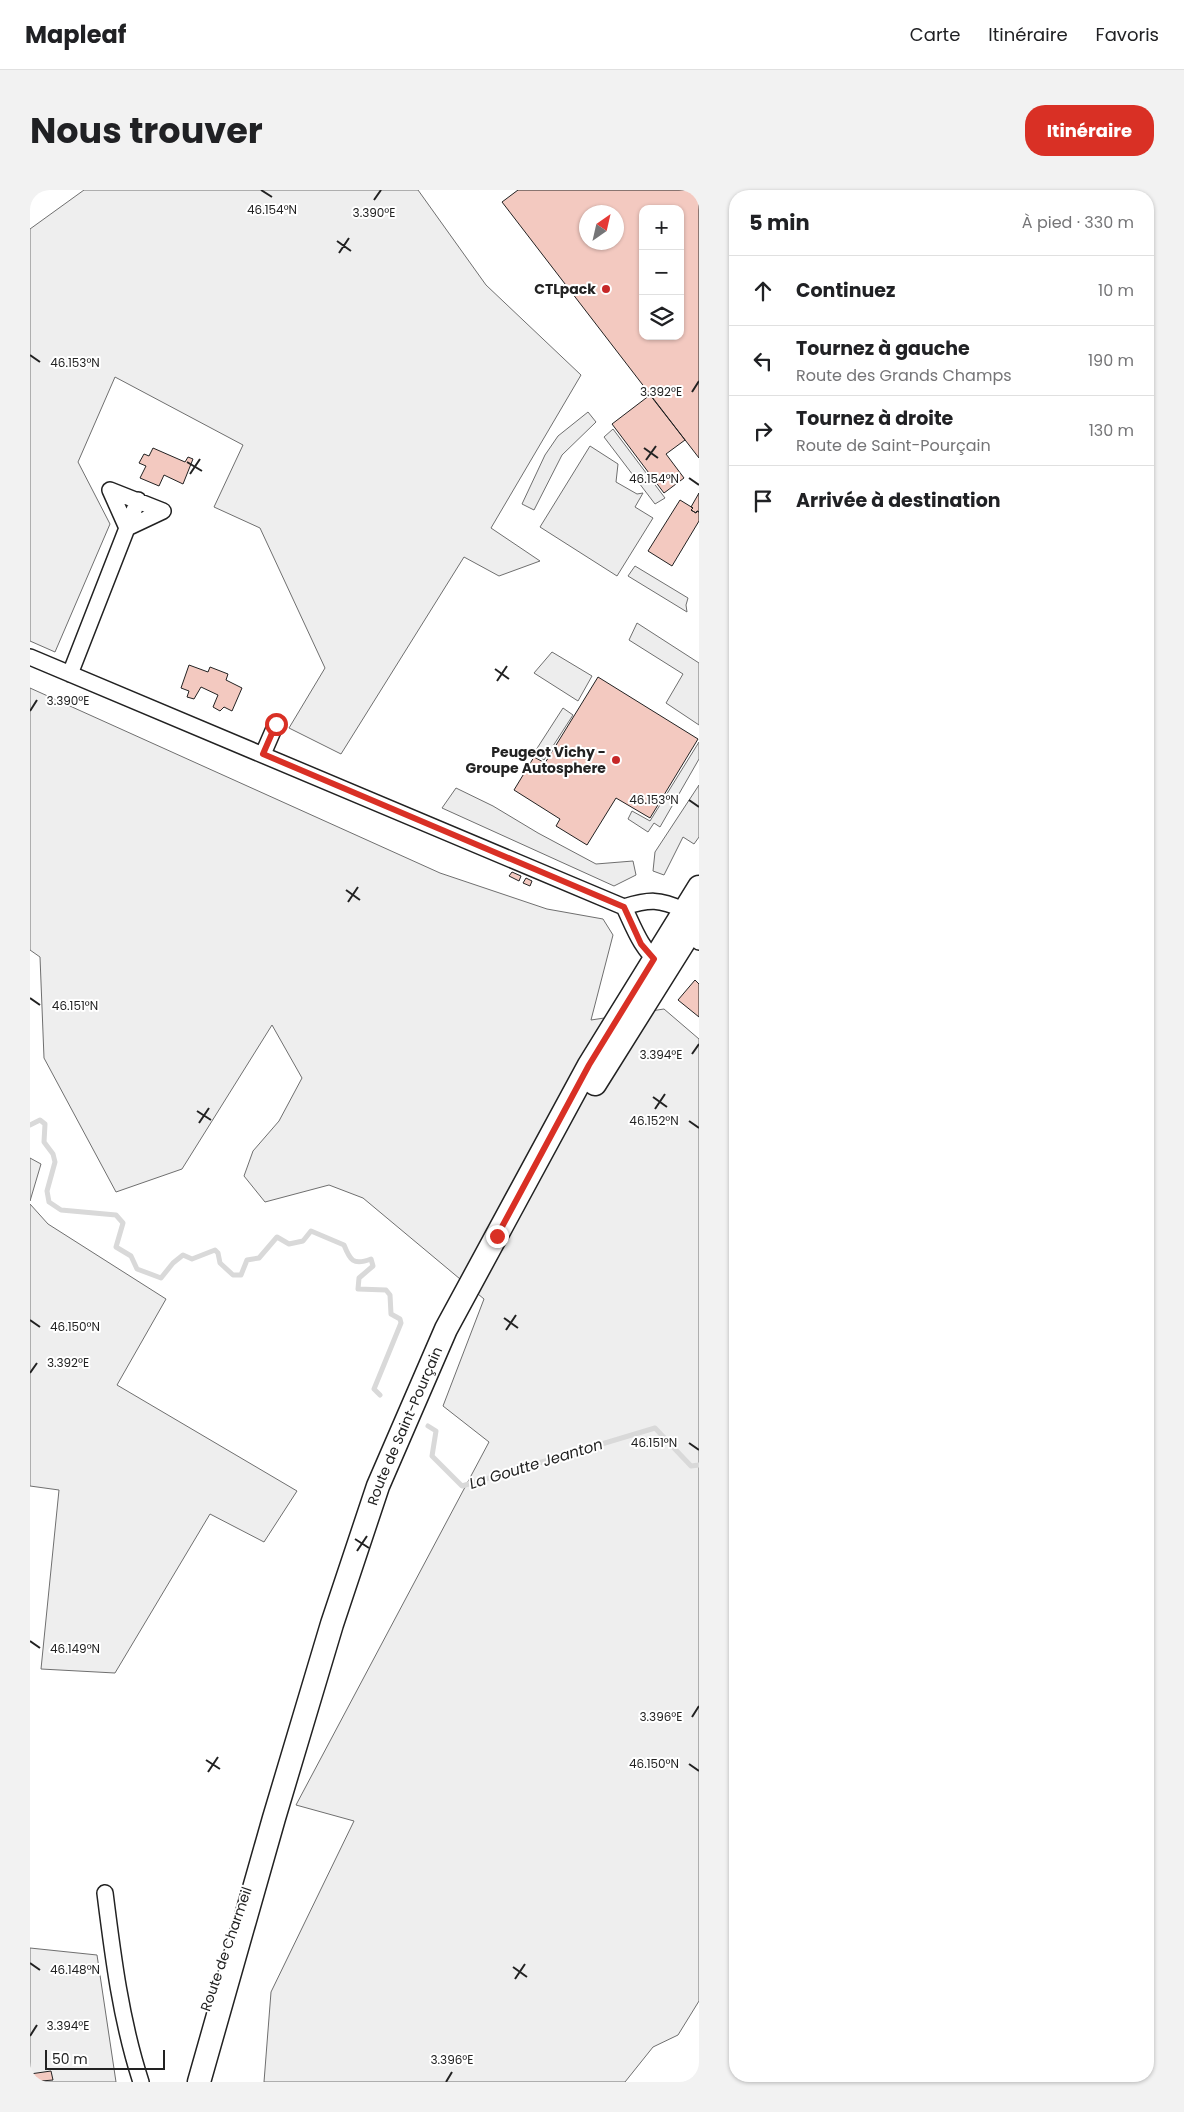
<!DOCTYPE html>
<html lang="fr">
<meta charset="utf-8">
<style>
:root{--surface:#fff;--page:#f2f2f2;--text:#202124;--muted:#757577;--line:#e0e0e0;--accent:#d93025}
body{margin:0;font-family:Poppins,sans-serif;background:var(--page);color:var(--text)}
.controls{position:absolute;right:15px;top:15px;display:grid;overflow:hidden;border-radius:10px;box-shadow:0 1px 4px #0004}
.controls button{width:45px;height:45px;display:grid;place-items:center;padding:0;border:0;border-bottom:1px solid var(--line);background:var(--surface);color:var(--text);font:25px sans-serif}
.compass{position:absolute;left:549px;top:15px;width:45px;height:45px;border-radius:50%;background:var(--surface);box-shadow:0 1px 4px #0004;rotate:34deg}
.scale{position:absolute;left:15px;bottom:12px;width:120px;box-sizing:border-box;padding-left:5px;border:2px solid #222;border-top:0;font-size:14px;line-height:18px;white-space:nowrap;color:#222;-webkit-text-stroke:4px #fff;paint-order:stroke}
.stop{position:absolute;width:15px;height:15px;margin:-11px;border:4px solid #d93025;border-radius:50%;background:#fff}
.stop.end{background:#d93025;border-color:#fff;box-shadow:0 1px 5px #0008}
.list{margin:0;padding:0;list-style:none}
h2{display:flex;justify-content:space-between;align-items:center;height:65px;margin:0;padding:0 20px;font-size:21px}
h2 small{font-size:16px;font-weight:400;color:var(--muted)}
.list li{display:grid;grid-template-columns:32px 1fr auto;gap:15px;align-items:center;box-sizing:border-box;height:70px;padding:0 20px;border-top:1px solid var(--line)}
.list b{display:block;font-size:19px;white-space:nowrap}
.list p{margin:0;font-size:16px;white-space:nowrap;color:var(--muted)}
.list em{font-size:16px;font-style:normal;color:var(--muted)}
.icon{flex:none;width:28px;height:28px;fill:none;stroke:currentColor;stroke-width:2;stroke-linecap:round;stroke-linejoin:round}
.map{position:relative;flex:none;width:669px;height:1892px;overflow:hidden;border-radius:20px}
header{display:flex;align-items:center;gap:30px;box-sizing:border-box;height:70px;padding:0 25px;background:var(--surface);border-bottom:1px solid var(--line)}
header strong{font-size:24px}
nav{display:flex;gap:28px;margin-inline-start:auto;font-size:18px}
.intro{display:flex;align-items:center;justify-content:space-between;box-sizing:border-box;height:120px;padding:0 30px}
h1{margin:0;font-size:35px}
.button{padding:12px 22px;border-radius:20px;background:var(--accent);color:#fff;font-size:18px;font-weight:700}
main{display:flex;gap:30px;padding:0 30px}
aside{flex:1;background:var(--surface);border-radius:20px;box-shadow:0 1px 4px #0004}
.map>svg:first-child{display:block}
.green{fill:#eee;stroke:#6f6f6f}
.parking{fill:#ededed;stroke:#6f6f6f}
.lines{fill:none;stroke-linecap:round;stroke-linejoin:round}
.stream{stroke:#d9d9d9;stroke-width:5}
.building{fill:#f3c9c0;stroke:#222;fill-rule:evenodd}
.street-casing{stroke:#222;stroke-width:18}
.primary-casing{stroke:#222;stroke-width:25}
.street{stroke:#fff;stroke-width:15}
.primary{stroke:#fff;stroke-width:22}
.route{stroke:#d93025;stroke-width:6}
.ticks{fill:none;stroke:#222;stroke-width:2}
.poi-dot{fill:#c62828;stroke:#fff;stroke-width:2}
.labels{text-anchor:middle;stroke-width:4;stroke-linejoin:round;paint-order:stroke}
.poi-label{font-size:14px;font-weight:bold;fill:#222;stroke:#fff;text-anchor:end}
.street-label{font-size:14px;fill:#222;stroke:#fff}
.water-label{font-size:15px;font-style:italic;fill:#222;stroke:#fff}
.ticks-label{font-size:12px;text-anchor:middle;fill:#222;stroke:#fff;stroke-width:4;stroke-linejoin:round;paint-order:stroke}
</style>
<header>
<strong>Mapleaf</strong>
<nav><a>Carte</a><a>Itinéraire</a><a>Favoris</a></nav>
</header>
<div class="intro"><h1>Nous trouver</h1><a class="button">Itinéraire</a></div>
<main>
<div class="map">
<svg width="669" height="1892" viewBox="0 0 669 1892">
<rect width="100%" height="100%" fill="#fff"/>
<path class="green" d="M 54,0 L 388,0 L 456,95 L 551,185 L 461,338 L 510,371 L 469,386 L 434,367 L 311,564 L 259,538 L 295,478 L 230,338 L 184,317 L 213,255 L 85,187 L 48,272 L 80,334 L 25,462 L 0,451 L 0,39 Z
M 0,498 L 410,683 L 517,719 L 573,729 L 583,745 L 561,830 L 634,819 L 669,849 L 669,1811 L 648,1845 L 623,1857 L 595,1892 L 234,1892 L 241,1802 L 324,1631 L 266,1615 L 459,1252 L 413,1216 L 454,1109 L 333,1008 L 299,995 L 235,1012 L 214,986 L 223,961 L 249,931 L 272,888 L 242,835 L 152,979 L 86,1002 L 14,868 L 10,767 L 0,760 Z
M 0,968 L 11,974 L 0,1011 Z
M 0,1014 L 18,1034 L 136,1109 L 87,1195 L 267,1301 L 234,1352 L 180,1324 L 85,1483 L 11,1479 L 29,1300 L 0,1296 Z
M 0,1758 L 67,1765 L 86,1892 L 0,1892 Z"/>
<path class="parking" d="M 558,222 L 566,232 L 532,265 L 504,320 L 492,314 L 515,265 L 528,246 Z
M 583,239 L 635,308 L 625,314 L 574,247 Z
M 560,256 L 588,274 L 586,292 L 607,304 L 613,303 L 605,317 L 623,328 L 587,386 L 510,337 Z
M 605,376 L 658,408 L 656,415 L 657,422 L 598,386 Z
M 607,433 L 669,473 L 669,535 L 636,513 L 653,484 L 599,450 Z
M 522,462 L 562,486 L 548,511 L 504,483 Z
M 533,518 L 543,525 L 514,570 L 504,563 Z
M 669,552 L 669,569 L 630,637 L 624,633 L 618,642 L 598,629 L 602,621 L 620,631 Z
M 669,595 L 669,647 L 664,654 L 653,647 L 634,685 L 623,681 L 625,662 Z
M 426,598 L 463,616 L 508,643 L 566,674 L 603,671 L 606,685 L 584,696 L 412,618 Z"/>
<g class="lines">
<path class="stream" d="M 0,935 L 10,930 L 15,934 L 14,952 L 23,964 L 25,972 L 17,1001 L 19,1012 L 31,1020 L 86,1025 L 93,1033 L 86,1057 L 101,1066 L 107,1079 L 131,1088 L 143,1073 L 153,1065 L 162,1069 L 185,1060 L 188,1063 L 190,1073 L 203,1085 L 211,1085 L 217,1070 L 229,1068 L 247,1047 L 259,1054 L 273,1051 L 281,1041 L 314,1055 C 320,1070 323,1076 341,1069 L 343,1076 L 329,1088 L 328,1099 L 356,1100 L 360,1105 L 361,1124 L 370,1129 L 371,1133 L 344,1199 L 350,1205
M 398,1236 L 406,1241 L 402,1266 L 432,1296 L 625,1238 L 661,1276 L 669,1275"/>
</g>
<path class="building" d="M 488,0 L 669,0 L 669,268 L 472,12 ZM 613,19 L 650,19 L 650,146 L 613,146 ZM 556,22 L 586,22 L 586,52 L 556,52 Z
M 620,205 L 655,250 L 636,264 L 654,288 L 634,303 L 582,234 Z
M 123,258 L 155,272 L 158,267 L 163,269 L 153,294 L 134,285 L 129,296 L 110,288 L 116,276 L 109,273 L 114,264 L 119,266 Z
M 669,303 L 669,322 L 667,321 L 666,323 L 661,320 L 663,318 L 661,317 Z
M 650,310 L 663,318 L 661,320 L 666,323 L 667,321 L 669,322 L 669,331 L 642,376 L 618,361 Z
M 159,475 L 178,482 L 180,477 L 198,484 L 196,490 L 212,498 L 202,521 L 194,517 L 190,521 L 183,517 L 188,505 L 171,497 L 164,509 L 157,507 L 159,501 L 151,498 Z
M 568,487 L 668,549 L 620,628 L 586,608 L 557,655 L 526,636 L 530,629 L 484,600 L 504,567 L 515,573 Z
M 482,682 L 491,686 L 489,691 L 479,686 Z
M 496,688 L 502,691 L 500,696 L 493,693 Z
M 665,790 L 669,794 L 669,827 L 648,810 Z
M 21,1881 L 23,1890 L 0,1892 L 0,1884 Z"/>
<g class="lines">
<defs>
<path id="street" d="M 80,300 L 133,321 L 97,338 Z
M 0,467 L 594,717 C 620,709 629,709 654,720 L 660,743 L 669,752
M 40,484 L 108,310
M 233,564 L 246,534
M 594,717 C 604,738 611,759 630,774
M 75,1703 C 83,1767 91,1831 111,1892"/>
<g id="primary">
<path d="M 565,894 L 669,728"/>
<path id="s1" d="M 169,1892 L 244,1628 L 302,1434 L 348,1296 L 416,1139 L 559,875 L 669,697"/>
</g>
</defs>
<use href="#street" class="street-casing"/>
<use href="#primary" class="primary-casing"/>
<use href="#street" class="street"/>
<use href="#primary" class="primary"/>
</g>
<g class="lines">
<path class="route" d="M 246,534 L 233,564 L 594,717 L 611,754 L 624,769 L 559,875 L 467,1046"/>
</g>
<path class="ticks" d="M 231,0 L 242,7M 344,10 L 351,0M 307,51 L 321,61M 309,63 L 319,48M 0,165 L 10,172M 662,202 L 669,191M 614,258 L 628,268M 616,270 L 626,256M 157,272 L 172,281M 160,284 L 170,269M 659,288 L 669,295M 465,479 L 479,489M 467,491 L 477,476M 0,521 L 7,510M 659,610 L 669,617M 316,700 L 330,710M 318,712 L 328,697M 0,808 L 10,815M 662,864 L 669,854M 623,907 L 637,917M 625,919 L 635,904M 167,921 L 181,930M 659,931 L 669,938M 169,933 L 179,918M 474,1128 L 488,1138M 0,1130 L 10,1137M 476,1140 L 486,1125M 0,1183 L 7,1173M 659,1253 L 669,1260M 325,1349 L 339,1358M 327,1361 L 337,1346M 0,1451 L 10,1458M 662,1527 L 669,1516M 176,1570 L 190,1579M 659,1574 L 669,1581M 178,1582 L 188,1567M 0,1773 L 10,1780M 483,1777 L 497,1787M 485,1789 L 495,1774M 0,1846 L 7,1835M 416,1892 L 422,1882"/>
<g class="poi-dot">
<circle cx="576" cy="99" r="5"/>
<circle cx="586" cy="570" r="5"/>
</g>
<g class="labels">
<g class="poi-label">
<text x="566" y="104">CTLpack</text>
<text x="576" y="567">Peugeot Vichy -<tspan x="576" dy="16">Groupe Autosphere</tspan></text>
</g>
<g class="street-label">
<text dy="5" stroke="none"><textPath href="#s1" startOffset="688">Route de Saint-Pourçain</textPath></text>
<text transform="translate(196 1759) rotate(-71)" y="5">Route de Charmeil</text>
</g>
<g class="water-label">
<text transform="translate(506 1274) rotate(-17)" y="5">La Goutte Jeanton</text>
</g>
</g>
<g class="ticks-label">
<text x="242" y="24">46.154°N</text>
<text x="344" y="27">3.390°E</text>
<text x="45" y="177">46.153°N</text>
<text x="631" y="206">3.392°E</text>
<text x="624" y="293">46.154°N</text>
<text x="38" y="515">3.390°E</text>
<text x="624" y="614">46.153°N</text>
<text x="45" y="820">46.151°N</text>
<text x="631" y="869">3.394°E</text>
<text x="624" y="935">46.152°N</text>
<text x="45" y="1141">46.150°N</text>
<text x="38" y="1177">3.392°E</text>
<text x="624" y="1257">46.151°N</text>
<text x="45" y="1463">46.149°N</text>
<text x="631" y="1531">3.396°E</text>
<text x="624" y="1578">46.150°N</text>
<text x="45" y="1784">46.148°N</text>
<text x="38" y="1840">3.394°E</text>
<text x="422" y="1874">3.396°E</text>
</g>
</svg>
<div class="controls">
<button>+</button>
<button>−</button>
<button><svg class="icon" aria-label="layers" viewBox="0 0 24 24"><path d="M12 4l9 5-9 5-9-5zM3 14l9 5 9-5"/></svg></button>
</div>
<svg class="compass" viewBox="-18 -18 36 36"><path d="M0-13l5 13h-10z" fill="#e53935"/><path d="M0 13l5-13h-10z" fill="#757577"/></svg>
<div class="scale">50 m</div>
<div class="stop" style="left:246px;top:534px"></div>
<div class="stop end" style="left:467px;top:1046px"></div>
</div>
<aside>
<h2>5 min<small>À pied · 330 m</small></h2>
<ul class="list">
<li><svg class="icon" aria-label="ahead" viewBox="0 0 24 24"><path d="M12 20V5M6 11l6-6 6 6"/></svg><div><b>Continuez</b></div><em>10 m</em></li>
<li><svg class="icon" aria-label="left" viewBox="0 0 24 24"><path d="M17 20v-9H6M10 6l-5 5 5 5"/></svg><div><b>Tournez à gauche</b><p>Route des Grands Champs</p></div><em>190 m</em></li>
<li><svg class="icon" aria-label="right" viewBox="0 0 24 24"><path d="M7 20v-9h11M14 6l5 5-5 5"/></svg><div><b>Tournez à droite</b><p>Route de Saint-Pourçain</p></div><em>130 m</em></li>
<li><svg class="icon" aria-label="arrive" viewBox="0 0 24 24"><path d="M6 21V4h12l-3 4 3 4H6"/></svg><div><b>Arrivée à destination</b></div></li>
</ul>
</aside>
</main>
